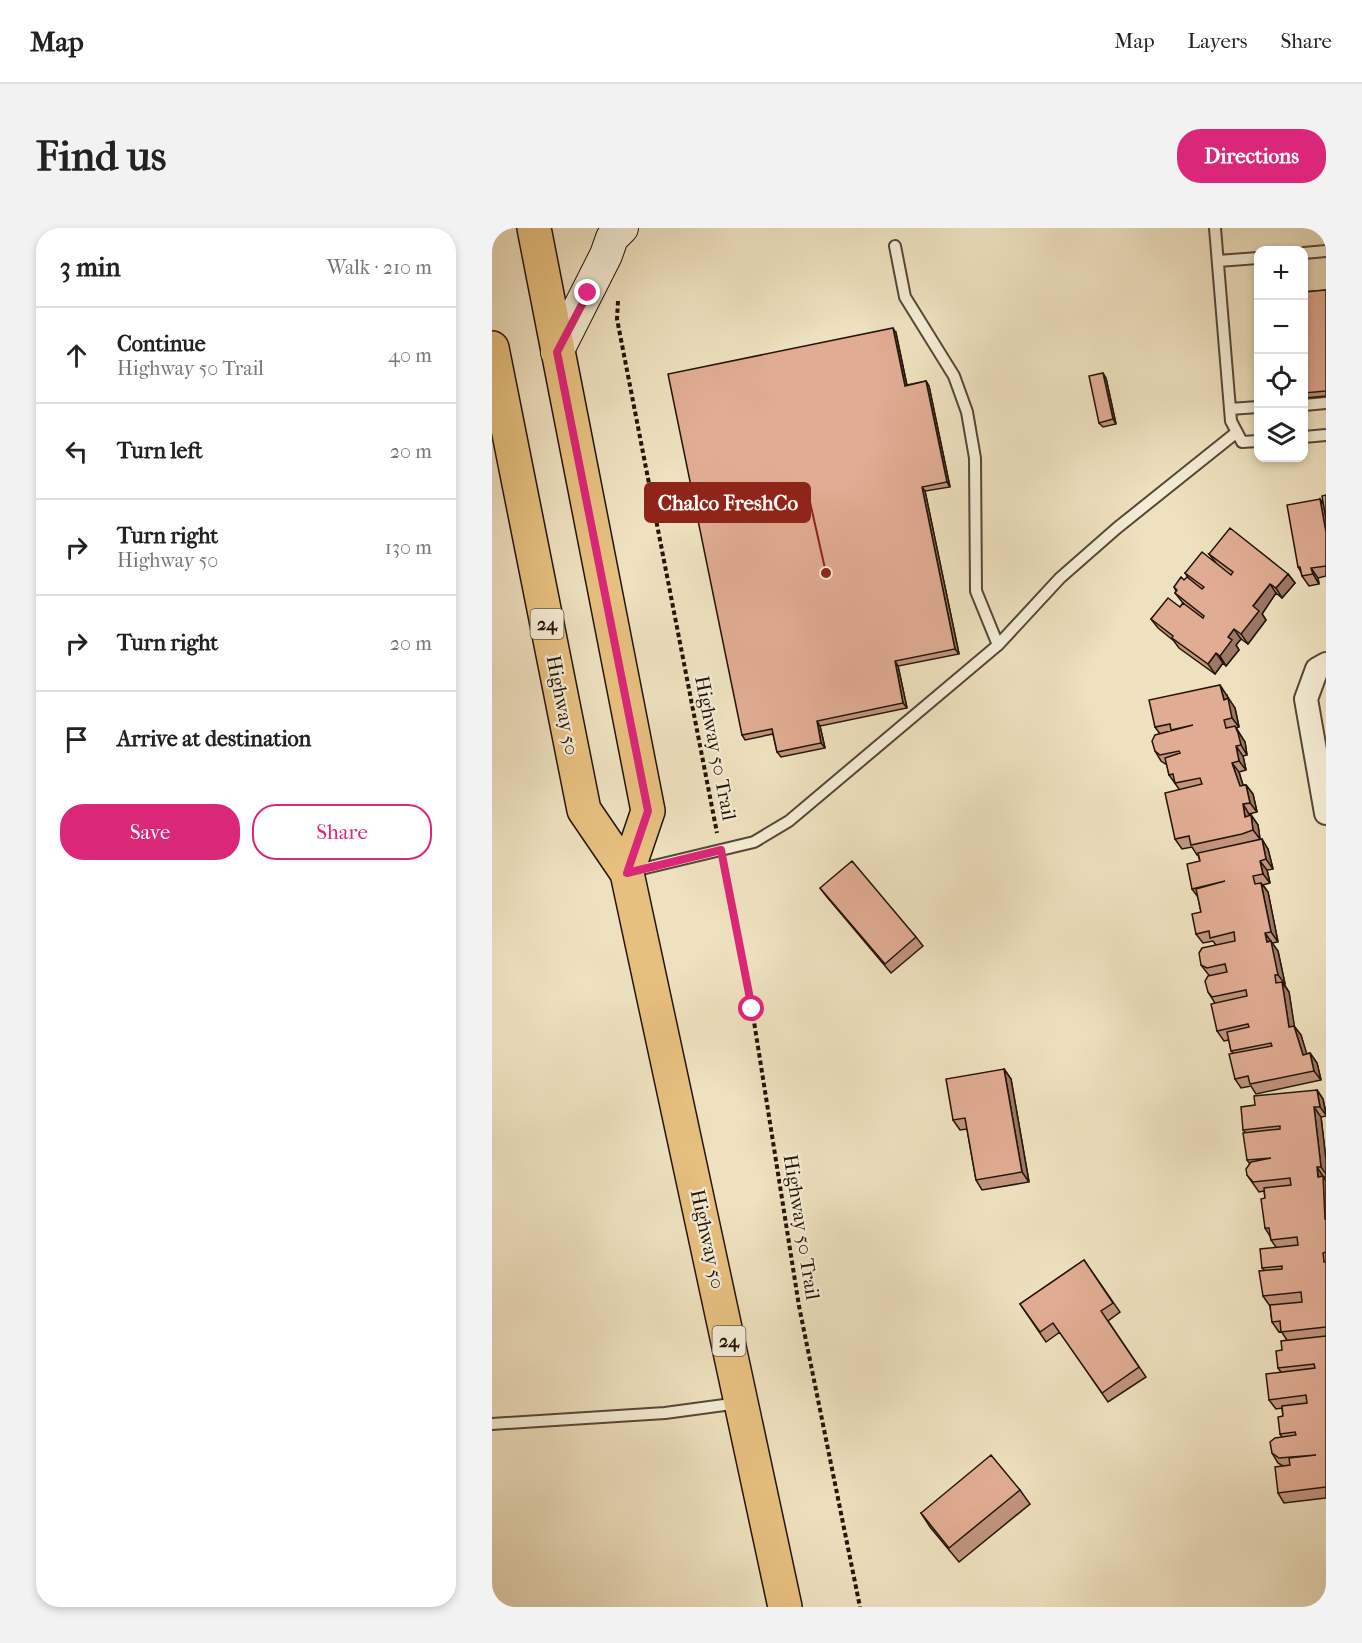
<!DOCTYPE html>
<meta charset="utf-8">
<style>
:root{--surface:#fff;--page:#f2f2f2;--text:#222;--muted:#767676;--line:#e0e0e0;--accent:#db2777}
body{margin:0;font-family:"IM FELL French Canon",serif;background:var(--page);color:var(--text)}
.controls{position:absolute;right:18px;top:18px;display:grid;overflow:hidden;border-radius:12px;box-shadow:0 3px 9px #0003}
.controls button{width:54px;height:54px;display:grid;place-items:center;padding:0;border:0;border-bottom:2px solid var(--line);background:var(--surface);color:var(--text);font:30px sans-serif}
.stop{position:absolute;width:18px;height:18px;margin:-14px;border:4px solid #db2777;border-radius:50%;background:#fff}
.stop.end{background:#db2777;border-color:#fff;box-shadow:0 2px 6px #0008}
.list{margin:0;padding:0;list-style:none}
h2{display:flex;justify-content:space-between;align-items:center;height:78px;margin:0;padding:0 24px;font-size:26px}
h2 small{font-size:20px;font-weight:400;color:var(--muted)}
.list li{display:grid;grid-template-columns:39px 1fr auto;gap:18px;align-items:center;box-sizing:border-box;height:96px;padding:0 24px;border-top:2px solid var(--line)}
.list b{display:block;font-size:22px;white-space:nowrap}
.list p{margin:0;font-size:20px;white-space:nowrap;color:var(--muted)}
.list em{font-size:20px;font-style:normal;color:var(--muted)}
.actions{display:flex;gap:12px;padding:18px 24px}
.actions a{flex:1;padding:14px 0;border:2px solid var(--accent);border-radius:24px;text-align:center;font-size:21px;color:var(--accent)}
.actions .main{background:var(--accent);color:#fff}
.icon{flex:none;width:33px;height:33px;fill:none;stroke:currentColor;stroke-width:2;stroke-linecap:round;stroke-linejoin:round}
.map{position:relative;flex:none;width:834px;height:1379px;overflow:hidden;border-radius:24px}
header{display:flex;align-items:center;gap:36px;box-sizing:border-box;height:84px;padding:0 30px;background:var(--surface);border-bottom:2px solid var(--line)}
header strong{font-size:28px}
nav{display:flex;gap:33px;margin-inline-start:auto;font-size:21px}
.intro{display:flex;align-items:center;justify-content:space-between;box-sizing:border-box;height:144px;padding:0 36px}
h1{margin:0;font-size:42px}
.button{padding:15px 27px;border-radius:24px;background:var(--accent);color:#fff;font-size:21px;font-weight:700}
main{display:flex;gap:36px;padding:0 36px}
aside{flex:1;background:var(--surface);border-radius:24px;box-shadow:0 3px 9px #0003}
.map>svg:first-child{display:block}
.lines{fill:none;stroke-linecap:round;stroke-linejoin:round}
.service-casing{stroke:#564737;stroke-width:14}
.minor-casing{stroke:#564737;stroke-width:26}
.secondary-casing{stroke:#24140a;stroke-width:34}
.primary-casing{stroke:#24140a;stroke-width:36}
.path{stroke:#24140a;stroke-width:4;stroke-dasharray:4.5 3;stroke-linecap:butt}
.service{stroke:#f4ecd5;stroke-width:10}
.minor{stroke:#f4ecd5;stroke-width:22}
.secondary{stroke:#f4ecd5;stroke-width:32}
.primary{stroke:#e7c080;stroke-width:33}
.wall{fill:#c1947e;stroke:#24140a;stroke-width:1.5}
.shaded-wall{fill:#9d7867;stroke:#24140a;stroke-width:1.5}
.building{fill:#e0ac93;stroke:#24140a;stroke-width:1.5}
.route{stroke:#db2777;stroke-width:8}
.labels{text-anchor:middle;stroke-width:4.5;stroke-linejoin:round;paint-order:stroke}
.shield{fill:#f4ecd5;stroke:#625547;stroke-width:1.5}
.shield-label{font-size:18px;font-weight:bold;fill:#24140a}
.street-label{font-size:20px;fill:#24140a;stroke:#f4ecd5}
.leader{fill:none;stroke:#8f2418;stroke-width:2}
.callout-dot{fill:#8f2418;stroke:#f4ecd5;stroke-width:2}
.callout{fill:#8f2418;stroke:#8f2418;stroke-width:2}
.callout-label{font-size:21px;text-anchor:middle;font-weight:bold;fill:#fff}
</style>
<header>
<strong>Map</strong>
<nav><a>Map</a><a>Layers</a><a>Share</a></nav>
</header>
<div class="intro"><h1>Find us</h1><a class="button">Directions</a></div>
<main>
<aside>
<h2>3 min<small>Walk · 210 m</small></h2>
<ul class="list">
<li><svg class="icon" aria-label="ahead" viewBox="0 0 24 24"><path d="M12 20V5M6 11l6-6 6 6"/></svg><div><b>Continue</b><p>Highway 50 Trail</p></div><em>40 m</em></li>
<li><svg class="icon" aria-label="left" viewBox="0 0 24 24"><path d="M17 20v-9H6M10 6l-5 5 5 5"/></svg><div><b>Turn left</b></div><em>20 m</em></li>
<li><svg class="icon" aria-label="right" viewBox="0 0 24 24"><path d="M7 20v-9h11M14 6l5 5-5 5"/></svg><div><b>Turn right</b><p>Highway 50</p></div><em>130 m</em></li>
<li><svg class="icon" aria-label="right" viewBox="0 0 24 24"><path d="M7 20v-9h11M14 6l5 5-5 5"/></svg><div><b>Turn right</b></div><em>20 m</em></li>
<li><svg class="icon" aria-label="arrive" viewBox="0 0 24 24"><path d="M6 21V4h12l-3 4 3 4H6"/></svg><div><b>Arrive at destination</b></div></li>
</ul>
<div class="actions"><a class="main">Save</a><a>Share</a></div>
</aside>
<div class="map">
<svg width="834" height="1379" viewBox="0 0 834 1379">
<rect width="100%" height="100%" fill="#eee1bf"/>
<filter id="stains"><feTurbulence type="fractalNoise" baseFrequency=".00333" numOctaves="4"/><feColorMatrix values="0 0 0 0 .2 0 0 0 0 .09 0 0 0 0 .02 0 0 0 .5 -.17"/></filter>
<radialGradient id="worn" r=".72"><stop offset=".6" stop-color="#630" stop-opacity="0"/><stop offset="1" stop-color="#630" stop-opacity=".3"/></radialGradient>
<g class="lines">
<defs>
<path id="service" d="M 723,0 L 739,193 L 750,214 L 766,213
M 403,18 L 413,69 L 462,148 L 475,184 L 483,230 L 484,363 L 506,417 L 568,350 L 625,300 L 745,204
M 812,25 L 834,23
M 726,33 L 766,30
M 812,177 L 834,175
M 738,181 L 766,179
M 812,209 L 834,207
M 141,643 L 262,614 L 297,593 L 506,417
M 0,1196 L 173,1185 L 247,1175"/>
<path id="minor" d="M 834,436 L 825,441 L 814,471 L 834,585"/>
<path id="secondary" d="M 65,124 L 114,27 L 120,10 L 130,0"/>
<path id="primary" d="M 42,0 L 156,583 L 135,645
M 0,120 L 92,582 L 135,645 L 293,1379"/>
</defs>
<use href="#service" class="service-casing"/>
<use href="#minor" class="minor-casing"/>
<use href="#secondary" class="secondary-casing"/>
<use href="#primary" class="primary-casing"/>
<path class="path" d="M 126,73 L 125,91 L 225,605
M 232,641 L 260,781 L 307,1078 L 368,1379"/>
<use href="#service" class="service"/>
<use href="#minor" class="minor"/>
<use href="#secondary" class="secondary"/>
<use href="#primary" class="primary"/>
</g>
<path class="wall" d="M 834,62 L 834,168 L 812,170 L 812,64 Z
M 404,105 L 415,157 L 434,153 L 437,158 L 458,259 L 433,263 L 467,426 L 406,438 L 415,480 L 328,498 L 333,520 L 289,529 L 285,524 L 281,506 L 253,512 L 250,507 Z
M 614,150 L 624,196 L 611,199 L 607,195 Z
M 834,267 L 834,348 L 826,350 L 827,356 L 817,358 L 810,348 L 809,344 L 806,339 L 828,271 L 831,276 Z
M 717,326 L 796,346 L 803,355 L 790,370 L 784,365 L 770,386 L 774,392 L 756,416 L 749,411 L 744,417 L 747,422 L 734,438 L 731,435 L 723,446 L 687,420 L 682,413 L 666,400 L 659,391 L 688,379 L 691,375 L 683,365 L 684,363 L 682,359 L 697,351 L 693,345 L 724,335 Z
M 735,467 L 736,471 L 743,480 L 747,499 L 744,500 L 753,514 L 755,527 L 751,528 L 754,542 L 747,544 L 751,557 L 754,557 L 761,566 L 765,584 L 757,586 L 758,588 L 759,587 L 766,597 L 768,611 L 764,613 L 776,621 L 781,641 L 775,642 L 778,655 L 771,657 L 776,664 L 786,714 L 780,715 L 786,723 L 793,756 L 792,756 L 797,764 L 802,798 L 809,807 L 814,826 L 818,825 L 825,835 L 829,852 L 764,866 L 759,858 L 749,860 L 743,851 L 741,825 L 739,823 L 737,812 L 732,813 L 725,803 L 723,775 L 716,764 L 718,748 L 716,746 L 709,737 L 724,717 L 721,713 L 711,715 L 704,706 L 709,684 L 706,669 L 700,661 L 708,633 L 706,627 L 705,627 L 700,619 L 690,621 L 683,611 L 687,561 L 677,547 L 675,537 L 669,533 L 663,523 L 668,506 L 663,499 Z
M 328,660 L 424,709 L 431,718 L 399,745 L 335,669 Z
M 512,841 L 519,851 L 537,954 L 490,962 L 484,952 L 475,901 L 468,902 L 461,892 Z
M 825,862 L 831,871 L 834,884 L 834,888 L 829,889 L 834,932 L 834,949 L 832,949 L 834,953 L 834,1270 L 792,1275 L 786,1265 L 791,1238 L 786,1235 L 780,1225 L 790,1209 L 788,1206 L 791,1188 L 790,1180 L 784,1181 L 777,1172 L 789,1144 L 786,1140 L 790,1122 L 795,1112 L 789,1103 L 787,1104 L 780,1094 L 778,1078 L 771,1068 L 772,1042 L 770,1040 L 784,1019 L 779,1012 L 778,1008 L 773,1000 L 773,970 L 772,963 L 767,964 L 755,947 L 758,936 L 755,932 L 754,905 L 751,902 L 763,877 Z
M 592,1032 L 628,1084 L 616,1093 L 654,1149 L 616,1174 L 568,1104 L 554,1114 L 528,1076 Z
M 528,1262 L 538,1276 L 467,1334 L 438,1299 L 429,1285 Z"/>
<path class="shaded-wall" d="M 401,100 L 404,105 L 416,163 L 413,158 Z
M 611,145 L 614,150 L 624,196 L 621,191 Z
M 434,153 L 437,158 L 458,259 L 455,254 Z
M 430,259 L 433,263 L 467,426 L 463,421 Z
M 828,271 L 834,280 L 834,305 Z
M 819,340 L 826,350 L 827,356 L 821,346 Z
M 796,346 L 803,355 L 790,370 L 784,360 Z
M 778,356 L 784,365 L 770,386 L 774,392 L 756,416 L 749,406 L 761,378 Z
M 742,401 L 749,411 L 744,417 L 747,422 L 734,438 L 728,428 L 736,409 Z
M 724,425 L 731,435 L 723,446 L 716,436 Z
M 403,433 L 406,438 L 415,480 L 411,475 Z
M 728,457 L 743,480 L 747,499 L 740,490 L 732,472 Z
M 325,493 L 328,498 L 333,520 L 329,515 Z
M 743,498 L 749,508 L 753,514 L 755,527 L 749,517 Z
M 744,518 L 751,528 L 754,542 L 747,533 Z
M 740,535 L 747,544 L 754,567 L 748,558 Z
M 754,557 L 761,566 L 765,584 L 758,575 Z
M 751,576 L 757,586 L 760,598 L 753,589 Z
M 759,587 L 766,597 L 768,611 L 761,602 Z
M 770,611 L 776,621 L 781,641 L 774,631 Z
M 768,633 L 775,642 L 778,655 L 771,646 Z
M 769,655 L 776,664 L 786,714 L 779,704 Z
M 773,705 L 786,723 L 793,756 L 786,747 L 775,714 Z
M 790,754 L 797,764 L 804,808 L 797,799 Z
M 802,798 L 809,807 L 818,836 L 811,827 Z
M 818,825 L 825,835 L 829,852 L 822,843 Z
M 512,841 L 519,851 L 537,954 L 530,944 Z
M 825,862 L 831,871 L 834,887 L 828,879 Z
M 822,879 L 829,889 L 834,932 L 834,946 L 829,939 Z
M 825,939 L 834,953 L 834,992 L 833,991 Z"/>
<path class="building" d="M 834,62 L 834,163 L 812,165 L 812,64 Z
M 401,100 L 413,158 L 434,153 L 455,254 L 430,259 L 463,421 L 403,433 L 411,475 L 325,493 L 329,515 L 285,524 L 280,501 L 250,507 L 176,146 Z
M 611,145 L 621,191 L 607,195 L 597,148 Z
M 834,267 L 834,291 L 830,268 Z
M 828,271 L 834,304 L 834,338 L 819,340 L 821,346 L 810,348 L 808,339 L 806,339 L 795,277 Z
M 738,300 L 796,346 L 784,360 L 778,356 L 761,378 L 767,383 L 749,406 L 742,401 L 736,409 L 740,412 L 728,428 L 724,425 L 716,436 L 680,410 L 681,408 L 659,391 L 676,370 L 688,379 L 691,375 L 711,390 L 712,388 L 683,365 L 685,362 L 682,359 L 689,349 L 692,352 L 695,349 L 710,361 L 712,359 L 693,345 L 710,324 L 739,347 L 741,344 L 717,326 Z
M 728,457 L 732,472 L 736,470 L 740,490 L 732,492 L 734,500 L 743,498 L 746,505 L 749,517 L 744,518 L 747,533 L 740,535 L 748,558 L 754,557 L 758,575 L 751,576 L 753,589 L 759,587 L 761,602 L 750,606 L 699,617 L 697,608 L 683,611 L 673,565 L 710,556 L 708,550 L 683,555 L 681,546 L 677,547 L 673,530 L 688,525 L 687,523 L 668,527 L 663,523 L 660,513 L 663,507 L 701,497 L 679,502 L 678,496 L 663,499 L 657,472 Z
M 770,611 L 774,631 L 768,633 L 771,646 L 761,648 L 763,656 L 769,655 L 779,704 L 773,705 L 775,714 L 779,713 L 786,747 L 783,747 L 784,755 L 790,754 L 797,799 L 802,798 L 811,827 L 818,825 L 822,843 L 758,856 L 756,848 L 743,851 L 737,826 L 780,818 L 779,815 L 739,823 L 735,804 L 757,799 L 756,796 L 725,803 L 719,776 L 755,768 L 754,762 L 720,769 L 716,764 L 713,753 L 716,748 L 735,744 L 733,736 L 715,740 L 709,737 L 707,725 L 710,720 L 743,713 L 742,704 L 718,710 L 717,703 L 704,706 L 700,686 L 709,684 L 704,661 L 733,653 L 700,661 L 695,636 L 708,633 L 706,625 Z
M 360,633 L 424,709 L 393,736 L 328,660 Z
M 512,841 L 530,944 L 484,952 L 473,890 L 461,892 L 454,851 Z
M 825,862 L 828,879 L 822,879 L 829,939 L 825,939 L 826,949 L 831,948 L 833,991 L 834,991 L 834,1024 L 831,1025 L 832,1034 L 834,1034 L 834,1099 L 789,1104 L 788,1093 L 780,1094 L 778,1077 L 810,1074 L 809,1064 L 771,1068 L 767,1043 L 790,1041 L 790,1038 L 770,1040 L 768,1021 L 806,1017 L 805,1009 L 779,1012 L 777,1000 L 773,1000 L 769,971 L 773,970 L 772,960 L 799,957 L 798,950 L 761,954 L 755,947 L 754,941 L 759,934 L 779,930 L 755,932 L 751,905 L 788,901 L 788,898 L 751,902 L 749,879 L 763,877 L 762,868 Z
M 592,1032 L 621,1075 L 609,1083 L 647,1139 L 610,1165 L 561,1095 L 548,1104 L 528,1076 Z
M 834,1108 L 834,1259 L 786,1265 L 783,1239 L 798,1237 L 797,1230 L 824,1227 L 787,1230 L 780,1225 L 778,1214 L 783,1210 L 804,1207 L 803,1204 L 788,1206 L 786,1189 L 791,1188 L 790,1178 L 815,1175 L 814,1167 L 777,1172 L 774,1146 L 823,1140 L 822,1136 L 786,1140 L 784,1123 L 790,1122 L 789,1113 Z
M 499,1227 L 528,1262 L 457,1320 L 429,1285 Z"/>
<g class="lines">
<path class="route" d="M 96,65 L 65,124 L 156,583 L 135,645 L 229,622 L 260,781"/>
</g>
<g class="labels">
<g class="shield">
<rect x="38.5" y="381" width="33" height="30" rx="4.5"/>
<rect x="220.5" y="1098" width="33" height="30" rx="4.5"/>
</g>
<g class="shield-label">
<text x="55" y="402">24</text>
<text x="237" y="1119">24</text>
</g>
<g class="street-label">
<text transform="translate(71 477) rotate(79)" y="7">Highway 50</text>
<text transform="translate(224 520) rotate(79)" y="7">Highway 50 Trail</text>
<text transform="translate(310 999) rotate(81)" y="7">Highway 50 Trail</text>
<text transform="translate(216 1011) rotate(78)" y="7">Highway 50</text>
</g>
</g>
<path class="leader" d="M334 345L318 274"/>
<circle class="callout-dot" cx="334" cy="345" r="6"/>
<rect class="callout" x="153" y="255" width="165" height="39" rx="6"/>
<g class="callout-label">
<text x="236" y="282">Chalco FreshCo</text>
</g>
<rect width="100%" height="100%" filter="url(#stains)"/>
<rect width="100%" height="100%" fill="url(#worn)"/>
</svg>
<div class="controls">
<button>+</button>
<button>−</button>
<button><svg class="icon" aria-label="locate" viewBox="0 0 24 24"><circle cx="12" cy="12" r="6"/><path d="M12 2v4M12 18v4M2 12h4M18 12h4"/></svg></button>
<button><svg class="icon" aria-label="layers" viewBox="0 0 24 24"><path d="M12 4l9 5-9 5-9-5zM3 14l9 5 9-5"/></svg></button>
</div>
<div class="stop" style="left:260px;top:781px"></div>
<div class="stop end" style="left:96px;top:65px"></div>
</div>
</main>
